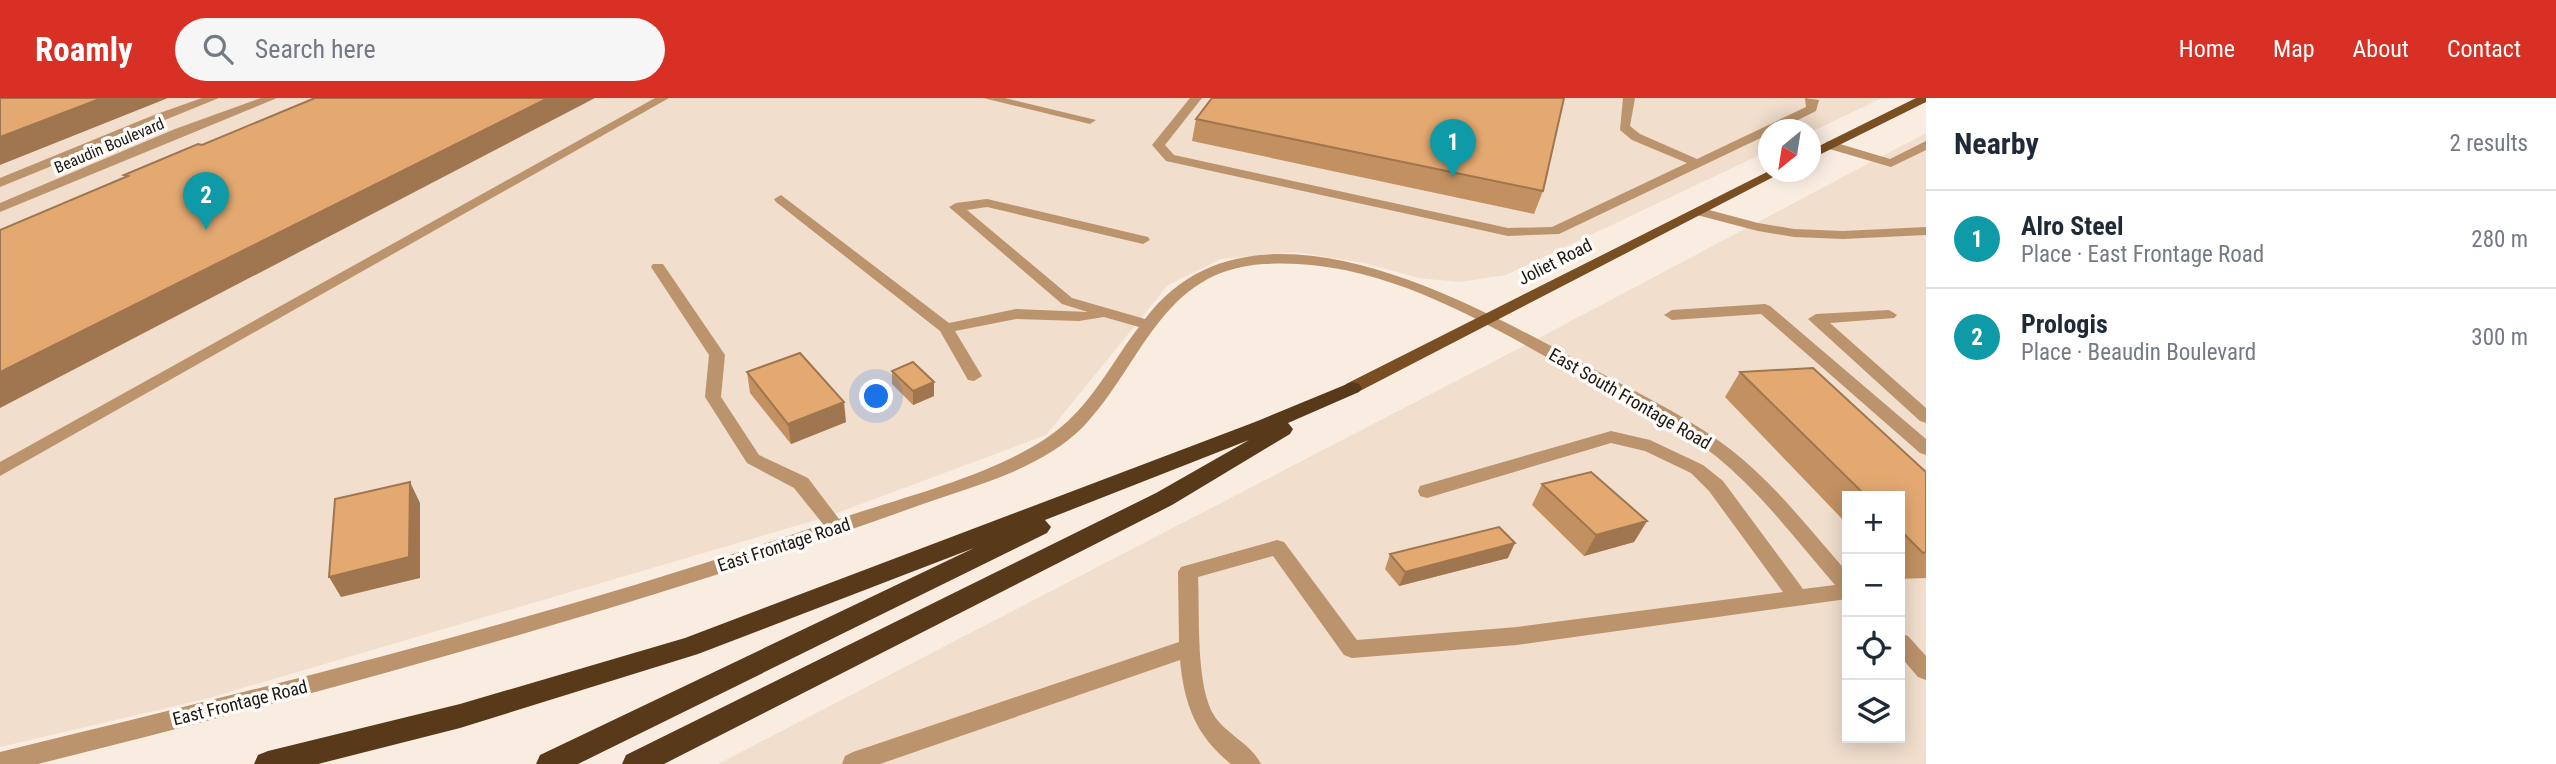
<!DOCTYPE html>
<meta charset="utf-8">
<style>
:root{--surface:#fff;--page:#f6f6f7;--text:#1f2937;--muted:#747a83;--line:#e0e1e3;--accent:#d93025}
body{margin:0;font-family:"Roboto Condensed",sans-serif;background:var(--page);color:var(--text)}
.controls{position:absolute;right:21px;bottom:21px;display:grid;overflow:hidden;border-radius:0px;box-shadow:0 4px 18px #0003}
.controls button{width:63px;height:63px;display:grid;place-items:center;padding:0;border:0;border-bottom:2px solid var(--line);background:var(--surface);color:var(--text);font:35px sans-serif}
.compass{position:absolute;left:1758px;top:21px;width:63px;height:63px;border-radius:50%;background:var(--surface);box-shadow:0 4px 18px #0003;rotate:210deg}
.you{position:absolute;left:877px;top:299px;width:24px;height:24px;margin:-18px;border:5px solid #fff;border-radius:50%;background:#1a73e8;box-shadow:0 0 0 10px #1a73e833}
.badge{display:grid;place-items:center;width:46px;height:46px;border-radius:50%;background:var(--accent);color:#fff;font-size:23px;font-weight:700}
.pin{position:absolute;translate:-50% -58px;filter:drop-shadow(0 2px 4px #0008)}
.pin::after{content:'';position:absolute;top:37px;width:24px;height:21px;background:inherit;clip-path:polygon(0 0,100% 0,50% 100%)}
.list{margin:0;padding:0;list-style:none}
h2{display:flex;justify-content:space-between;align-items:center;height:91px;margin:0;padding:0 28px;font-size:30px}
h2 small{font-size:23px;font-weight:400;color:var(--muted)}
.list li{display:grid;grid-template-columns:46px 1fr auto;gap:21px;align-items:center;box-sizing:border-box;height:98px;padding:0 28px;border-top:2px solid var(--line)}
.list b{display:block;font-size:26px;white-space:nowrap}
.list p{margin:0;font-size:23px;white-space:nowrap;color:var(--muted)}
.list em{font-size:23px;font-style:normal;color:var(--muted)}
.icon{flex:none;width:38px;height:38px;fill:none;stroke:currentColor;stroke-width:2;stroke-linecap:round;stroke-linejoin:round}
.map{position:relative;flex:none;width:1926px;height:666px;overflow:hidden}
header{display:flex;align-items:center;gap:42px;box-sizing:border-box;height:98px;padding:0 35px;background:var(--accent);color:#fff}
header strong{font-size:33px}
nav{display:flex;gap:38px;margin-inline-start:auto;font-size:24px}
.search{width:490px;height:63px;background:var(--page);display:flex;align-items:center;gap:18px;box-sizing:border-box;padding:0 24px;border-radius:38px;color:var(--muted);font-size:26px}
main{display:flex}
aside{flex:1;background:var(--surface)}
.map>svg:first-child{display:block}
.built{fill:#f1decd;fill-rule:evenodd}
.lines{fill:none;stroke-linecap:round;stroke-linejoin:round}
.minor{fill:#bb936d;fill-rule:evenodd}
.major{fill:#784e22;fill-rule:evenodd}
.highway{fill:#583919;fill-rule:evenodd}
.wall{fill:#c39161}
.shaded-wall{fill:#9f764f}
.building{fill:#e3a971;stroke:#9f764f;stroke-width:2}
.labels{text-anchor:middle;stroke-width:7;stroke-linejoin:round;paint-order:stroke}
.far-street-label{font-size:16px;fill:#1c1814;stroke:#fefbf9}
.street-label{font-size:18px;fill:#1c1814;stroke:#fefbf9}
</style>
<header>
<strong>Roamly</strong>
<div class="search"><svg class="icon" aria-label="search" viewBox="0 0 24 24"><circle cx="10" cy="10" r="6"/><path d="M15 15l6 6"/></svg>Search here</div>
<nav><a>Home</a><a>Map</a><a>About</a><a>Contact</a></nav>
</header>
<main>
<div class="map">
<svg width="1926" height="666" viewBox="0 0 1926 666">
<rect width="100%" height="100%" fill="#f9ece1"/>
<path class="built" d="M 0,0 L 1882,0 L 1811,34 L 1811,32 L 1769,32 L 1768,53 L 1506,177 L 1459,184 L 1419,180 L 1364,165 L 1295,154 L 1221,161 L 1168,187 L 1046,337 L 826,419 L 205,601 L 0,649 Z
M 1926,35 L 1926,666 L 718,666 L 1539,240 ZM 1847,398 L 1900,398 L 1900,640 L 1847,640 Z"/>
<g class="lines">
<path class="minor" d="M 202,0 L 219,0 L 0,89 L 0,80 L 154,17 Z
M 261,0 L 277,0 L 0,114 L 0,105 L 175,31 Z
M 655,0 L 669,0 L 0,378 L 0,364 Z
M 983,0 L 1005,0 L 1096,22 L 1090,26 Z
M 1190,0 L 1202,0 L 1165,47 L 1174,57 L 1508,130 L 1552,129 L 1687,65 L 1632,42 L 1620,32 L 1623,0 L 1635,0 L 1630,28 L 1640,36 L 1697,61 L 1806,9 L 1805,0 L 1819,2 L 1816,13 L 1778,32 L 1769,32 L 1769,36 L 1559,136 L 1508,138 L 1166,63 L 1152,47 Z
M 1830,43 L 1890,61 L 1926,43 L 1926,52 L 1891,69 L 1826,50 L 1826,44 Z
M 781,97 L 949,225 L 1016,211 L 1088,214 L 1062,206 L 949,109 L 956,105 L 987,101 L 1148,139 L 1150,142 L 1143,146 L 987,109 L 967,112 L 1072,200 L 1145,221 C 1250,80 1468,203 1584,266 C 1633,293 1686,317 1730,351 C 1775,386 1810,432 1847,474 L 1847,501 L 1517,547 L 1352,560 L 1344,557 L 1273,458 L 1198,479 C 1200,516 1195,589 1215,619 C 1228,637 1252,647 1261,666 L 1231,666 C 1196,638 1184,606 1180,562 L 880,666 L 842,666 L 845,658 L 853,654 L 1179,544 L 1178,474 L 1181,469 L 1277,442 L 1284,444 L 1357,542 L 1517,529 L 1783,494 L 1709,393 L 1691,375 L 1645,353 L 1611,345 L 1427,400 L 1420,398 L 1418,393 L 1420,388 L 1611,333 L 1650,342 L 1703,367 L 1723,383 L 1803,491 L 1835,487 C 1797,443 1762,396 1717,359 C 1678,327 1630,306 1586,281 C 1486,226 1383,159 1264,166 C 1161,172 1143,266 1083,329 C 1064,348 1039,362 1015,373 C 980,388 944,398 909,411 C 842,435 775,458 706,480 C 486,550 262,610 38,666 L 0,666 L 0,654 C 276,587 553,519 823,426 L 794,390 L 747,365 L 705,299 L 709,257 L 651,169 L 653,166 L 663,166 L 725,257 L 721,299 L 759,357 L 808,380 L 839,421 C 908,397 1016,372 1068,323 C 1097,296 1115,260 1139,229 L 1104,219 L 1079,223 L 1016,221 L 955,233 L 982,278 L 974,283 L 968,282 L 940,233 L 776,104 L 774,101 Z
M 1698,109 L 1758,125 L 1794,131 L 1843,133 L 1926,129 L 1926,137 L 1843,141 L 1794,139 L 1758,133 L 1693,116 L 1691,113 Z
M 1765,206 L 1770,208 L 1926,341 L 1926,357 L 1920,355 L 1761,216 L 1672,222 L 1664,217 L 1672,212 Z
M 1889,212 L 1897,217 L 1894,220 L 1830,225 L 1926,310 L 1926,325 L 1920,323 L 1808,221 L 1816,216 Z
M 1900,535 L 1908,538 L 1926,558 L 1926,582 L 1918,579 L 1900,558 Z"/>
<path class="major" d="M 1916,0 L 1926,0 L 1926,4 L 1811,61 L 1811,52 Z
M 1769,73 L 1783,74 L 1358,294 L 1352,295 L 1344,290 L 1346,286 Z"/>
<path class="highway" d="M 1352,284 L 1359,286 L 1362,290 L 1359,294 L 1288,325 L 1293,331 L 1290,336 L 1172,407 L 664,666 L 622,666 L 626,657 L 1156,395 L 1249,342 L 1045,422 L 1051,429 L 1047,435 L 578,666 L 536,666 L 540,657 L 974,450 L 698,556 L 460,630 L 318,666 L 254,666 L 258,657 L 268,653 L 460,606 L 685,540 L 1255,324 Z"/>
</g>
<path class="wall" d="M 1196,21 L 1543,93 L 1534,116 L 1192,43 Z
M 892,273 L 934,284 L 934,298 L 913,307 L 892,286 Z
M 747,274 L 846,324 L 791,346 L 750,295 Z
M 1740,274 L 1926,374 L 1926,480 L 1900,481 L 1900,398 L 1847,398 L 1847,426 L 1725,299 Z
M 1542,386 L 1647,423 L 1634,444 L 1584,458 L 1532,407 Z
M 1390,456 L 1508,460 L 1399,488 L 1385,471 Z"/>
<path class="shaded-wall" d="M 102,0 L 168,0 L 0,67 L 0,39 Z
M 548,0 L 595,0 L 0,310 L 0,274 Z
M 934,284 L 934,298 L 913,307 L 913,293 Z
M 844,304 L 846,324 L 791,346 L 788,326 Z
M 410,384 L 420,405 L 420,480 L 341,499 L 329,479 Z
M 1647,423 L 1634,444 L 1584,458 L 1596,437 Z
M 1515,445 L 1508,460 L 1399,488 L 1405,474 Z"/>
<path class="building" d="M 0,0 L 102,0 L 0,39 Z
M 315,0 L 548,0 L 0,274 L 0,132 L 128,78 L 124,77 L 198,46 L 202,47 Z
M 1212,0 L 1564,0 L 1543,93 L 1196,21 Z
M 800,255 L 844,304 L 788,326 L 747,274 Z
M 913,264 L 934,284 L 913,293 L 892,273 Z
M 1813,270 L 1926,374 L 1926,454 L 1923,455 L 1900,432 L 1900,398 L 1866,398 L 1740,274 Z
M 1591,374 L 1647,423 L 1596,437 L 1542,386 Z
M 410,384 L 409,459 L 329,479 L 335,401 Z
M 1499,429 L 1515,445 L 1405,474 L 1390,456 Z"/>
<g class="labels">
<g class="far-street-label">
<text transform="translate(109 47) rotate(-23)" y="6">Beaudin Boulevard</text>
</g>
<g class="street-label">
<text transform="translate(1555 164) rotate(-27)" y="6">Joliet Road</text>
<text transform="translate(1630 301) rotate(30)" y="6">East South Frontage Road</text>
<text transform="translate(784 447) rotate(-18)" y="6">East Frontage Road</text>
<text transform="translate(240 605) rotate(-14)" y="6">East Frontage Road</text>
</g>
</g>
</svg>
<div class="controls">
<button>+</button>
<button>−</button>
<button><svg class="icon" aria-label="locate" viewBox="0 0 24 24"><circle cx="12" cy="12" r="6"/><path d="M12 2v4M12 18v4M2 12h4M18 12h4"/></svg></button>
<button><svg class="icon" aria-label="layers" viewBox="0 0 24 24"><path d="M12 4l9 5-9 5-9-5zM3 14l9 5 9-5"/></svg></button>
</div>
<svg class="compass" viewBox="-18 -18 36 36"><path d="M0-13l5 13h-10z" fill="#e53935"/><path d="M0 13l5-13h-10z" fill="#747a83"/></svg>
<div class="you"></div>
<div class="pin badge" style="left:1453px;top:79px;background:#0f9aa8">1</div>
<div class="pin badge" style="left:206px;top:132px;background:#0f9aa8">2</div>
</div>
<aside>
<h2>Nearby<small>2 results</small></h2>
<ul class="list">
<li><span class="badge" style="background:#0f9aa8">1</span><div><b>Alro Steel</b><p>Place · East Frontage Road</p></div><em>280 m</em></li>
<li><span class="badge" style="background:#0f9aa8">2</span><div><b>Prologis</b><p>Place · Beaudin Boulevard</p></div><em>300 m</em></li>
</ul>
</aside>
</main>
